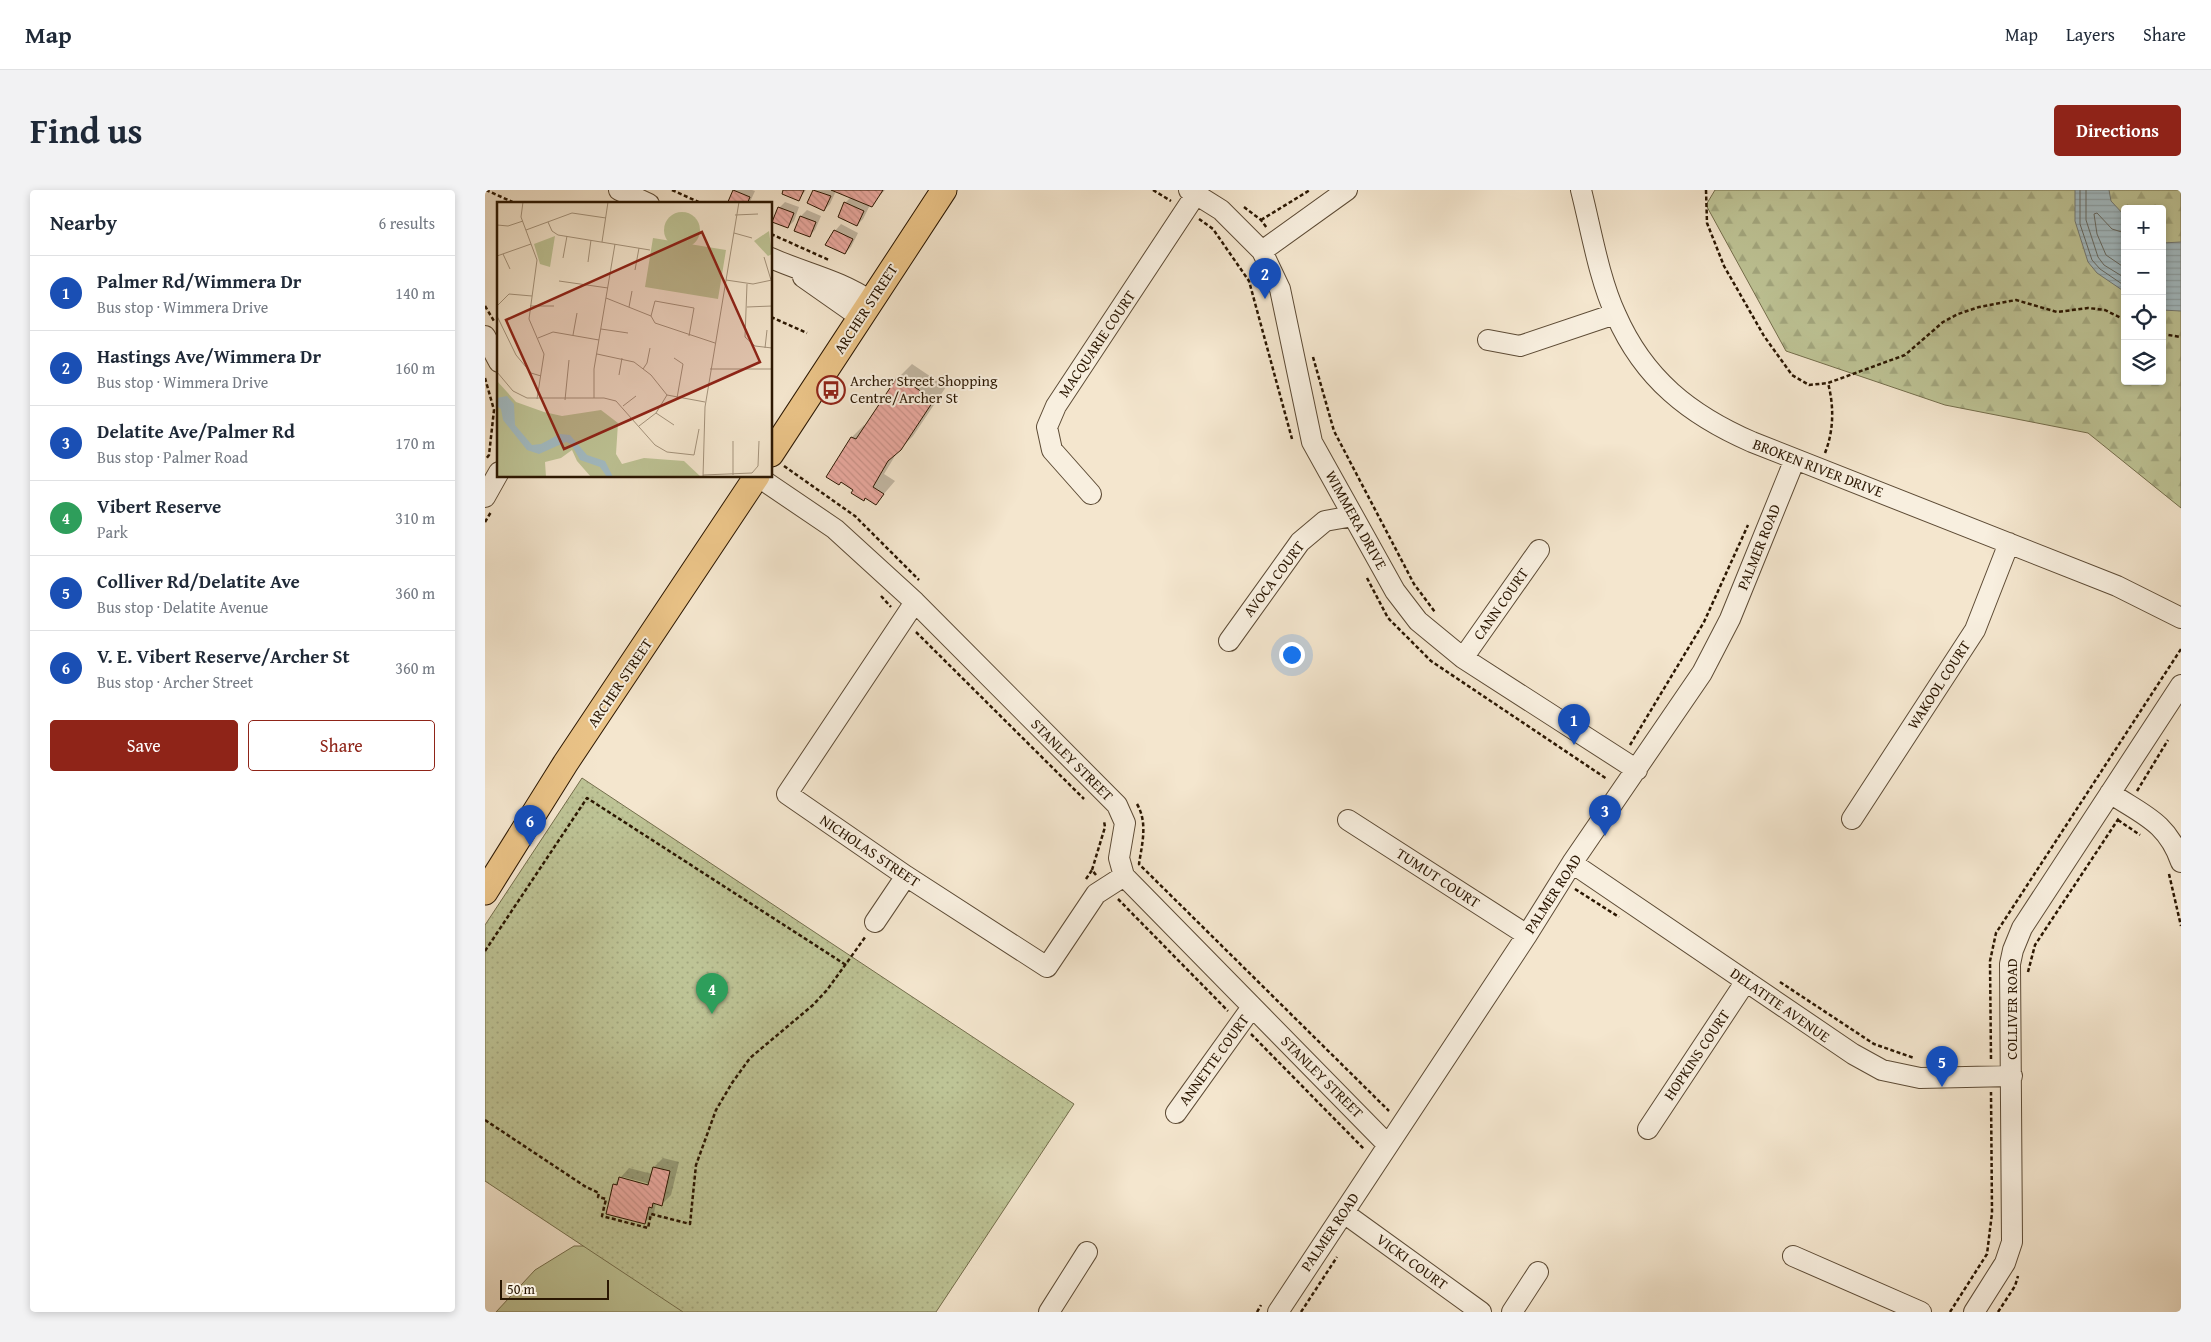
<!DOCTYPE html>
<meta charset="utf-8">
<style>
:root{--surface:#fff;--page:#f2f2f3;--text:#1f2937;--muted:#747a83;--line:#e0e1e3;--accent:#8f2418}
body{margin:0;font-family:"Gentium Book Plus",serif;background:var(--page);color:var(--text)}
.controls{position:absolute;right:15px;top:15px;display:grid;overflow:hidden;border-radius:5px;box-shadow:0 2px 8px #0003}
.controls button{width:45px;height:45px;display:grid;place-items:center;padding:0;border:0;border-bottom:1px solid var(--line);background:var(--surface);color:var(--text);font:25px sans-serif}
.scale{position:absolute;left:15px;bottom:12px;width:109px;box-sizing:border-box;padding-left:5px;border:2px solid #2b1702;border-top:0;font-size:14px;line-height:18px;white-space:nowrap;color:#2b1702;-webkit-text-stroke:4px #f8efdf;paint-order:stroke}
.you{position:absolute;left:806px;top:464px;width:18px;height:18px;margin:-12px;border:4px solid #fff;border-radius:50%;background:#1a73e8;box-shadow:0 0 0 8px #1a73e833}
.badge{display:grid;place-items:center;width:32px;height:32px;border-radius:50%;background:var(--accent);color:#fff;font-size:16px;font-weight:700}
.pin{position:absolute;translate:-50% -41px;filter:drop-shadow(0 1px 2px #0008)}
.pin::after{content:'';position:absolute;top:26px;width:18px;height:15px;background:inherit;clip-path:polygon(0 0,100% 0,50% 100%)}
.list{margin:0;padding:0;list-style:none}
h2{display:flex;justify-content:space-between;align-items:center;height:65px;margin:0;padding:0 20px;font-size:21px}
h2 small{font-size:16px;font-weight:400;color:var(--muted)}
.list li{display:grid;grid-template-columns:32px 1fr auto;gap:15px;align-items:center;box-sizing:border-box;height:75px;padding:0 20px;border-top:1px solid var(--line)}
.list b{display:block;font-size:19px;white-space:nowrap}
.list p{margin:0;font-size:16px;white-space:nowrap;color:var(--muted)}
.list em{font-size:16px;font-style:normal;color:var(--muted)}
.actions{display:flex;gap:10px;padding:15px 20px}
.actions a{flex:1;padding:11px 0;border:1px solid var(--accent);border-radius:5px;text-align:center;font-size:18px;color:var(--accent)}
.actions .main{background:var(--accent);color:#fff}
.icon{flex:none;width:28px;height:28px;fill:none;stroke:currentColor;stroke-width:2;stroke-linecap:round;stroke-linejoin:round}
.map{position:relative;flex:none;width:1696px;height:1122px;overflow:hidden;border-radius:5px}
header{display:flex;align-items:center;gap:30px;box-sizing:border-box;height:70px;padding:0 25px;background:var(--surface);border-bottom:1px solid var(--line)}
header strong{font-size:24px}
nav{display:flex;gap:28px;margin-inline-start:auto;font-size:18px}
.intro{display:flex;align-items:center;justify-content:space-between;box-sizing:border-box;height:120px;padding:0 30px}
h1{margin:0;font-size:35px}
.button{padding:12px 22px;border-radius:5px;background:var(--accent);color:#fff;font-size:18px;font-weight:700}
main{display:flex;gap:30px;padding:0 30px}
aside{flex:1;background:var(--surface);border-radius:5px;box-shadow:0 2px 8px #0003}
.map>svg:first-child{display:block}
.grass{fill:#bec496;stroke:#746e4c}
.forest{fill:url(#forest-firs);stroke:#746e4c;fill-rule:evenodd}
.park{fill:url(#park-dots);stroke:#746e4c}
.water{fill:url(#water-rules);stroke:#727a76}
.shadow{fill:#0003;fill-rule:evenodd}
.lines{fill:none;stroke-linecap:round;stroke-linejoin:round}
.shore{stroke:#666a63;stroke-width:1}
.building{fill:url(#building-back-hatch);stroke:#2b1702}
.minor-casing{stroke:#5d4b35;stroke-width:22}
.major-casing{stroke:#2b1702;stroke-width:27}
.path{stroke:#2b1702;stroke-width:2.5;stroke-dasharray:4 2.5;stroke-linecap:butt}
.minor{stroke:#f8efdf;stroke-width:20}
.major{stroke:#eac387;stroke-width:25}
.labels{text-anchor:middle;stroke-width:4;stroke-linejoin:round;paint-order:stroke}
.street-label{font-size:15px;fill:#2b1702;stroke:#f8efdf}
.poi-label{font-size:15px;fill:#2b1702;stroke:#f8efdf;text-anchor:start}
.inset-road{fill:none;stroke:#a4937c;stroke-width:1}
.view{fill:#8f2418;fill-opacity:0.15;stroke:#8f2418;stroke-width:2.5}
.inset-edge{fill:none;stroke:#2b1702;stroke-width:2.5}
</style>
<header>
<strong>Map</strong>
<nav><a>Map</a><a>Layers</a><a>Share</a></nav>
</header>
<div class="intro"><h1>Find us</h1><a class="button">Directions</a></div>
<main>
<aside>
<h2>Nearby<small>6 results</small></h2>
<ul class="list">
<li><span class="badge" style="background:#1a4fb4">1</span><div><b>Palmer Rd/Wimmera Dr</b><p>Bus stop · Wimmera Drive</p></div><em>140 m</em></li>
<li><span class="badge" style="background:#1a4fb4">2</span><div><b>Hastings Ave/Wimmera Dr</b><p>Bus stop · Wimmera Drive</p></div><em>160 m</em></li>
<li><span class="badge" style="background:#1a4fb4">3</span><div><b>Delatite Ave/Palmer Rd</b><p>Bus stop · Palmer Road</p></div><em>170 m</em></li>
<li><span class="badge" style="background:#2e9e5b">4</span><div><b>Vibert Reserve</b><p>Park</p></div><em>310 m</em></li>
<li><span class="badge" style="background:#1a4fb4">5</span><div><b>Colliver Rd/Delatite Ave</b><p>Bus stop · Delatite Avenue</p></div><em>360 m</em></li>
<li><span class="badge" style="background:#1a4fb4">6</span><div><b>V. E. Vibert Reserve/Archer St</b><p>Bus stop · Archer Street</p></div><em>360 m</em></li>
</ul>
<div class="actions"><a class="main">Save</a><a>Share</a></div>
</aside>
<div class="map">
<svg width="1696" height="1122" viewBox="0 0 1696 1122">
<defs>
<pattern id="forest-firs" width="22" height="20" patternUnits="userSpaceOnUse" patternTransform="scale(1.25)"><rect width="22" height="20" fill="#bec496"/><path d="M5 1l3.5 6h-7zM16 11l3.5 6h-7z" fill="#a3a880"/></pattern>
<pattern id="park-dots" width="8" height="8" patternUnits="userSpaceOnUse" patternTransform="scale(1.25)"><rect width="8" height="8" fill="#bec496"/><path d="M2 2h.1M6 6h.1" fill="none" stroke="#a3a880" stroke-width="1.8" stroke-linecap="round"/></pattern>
<pattern id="water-rules" width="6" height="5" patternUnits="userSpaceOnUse" patternTransform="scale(1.25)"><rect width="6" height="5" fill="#a2bcc4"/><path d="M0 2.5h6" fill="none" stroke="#8ca1a7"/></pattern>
<pattern id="building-back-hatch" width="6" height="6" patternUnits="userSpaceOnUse" patternTransform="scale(1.25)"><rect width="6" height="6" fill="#eaa9a0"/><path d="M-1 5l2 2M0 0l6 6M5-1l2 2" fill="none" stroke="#c99188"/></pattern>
</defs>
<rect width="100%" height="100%" fill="#f4e6ce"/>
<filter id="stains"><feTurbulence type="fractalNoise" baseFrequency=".004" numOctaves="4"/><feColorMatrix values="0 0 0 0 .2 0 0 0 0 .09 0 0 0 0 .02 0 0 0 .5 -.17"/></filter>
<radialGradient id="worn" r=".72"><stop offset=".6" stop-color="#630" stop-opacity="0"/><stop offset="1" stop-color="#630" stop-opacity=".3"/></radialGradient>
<path class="grass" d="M 89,1056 L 153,1056 L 245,1122 L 11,1122 L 50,1080 Z"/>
<path class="forest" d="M 1230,0 L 1696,0 L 1696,318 L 1603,243 L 1460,215 L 1301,161 L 1221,15 ZM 1640,19 L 1677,19 L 1677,191 L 1640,191 Z"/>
<path class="park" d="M 97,588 L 589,914 L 451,1122 L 198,1122 L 0,991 L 0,735 Z"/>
<path class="water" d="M 1590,0 L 1624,0 L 1626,11 L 1640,26 L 1640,102 L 1612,83 L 1603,72 L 1590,31 Z
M 1696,52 L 1696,121 L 1677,120 L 1677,53 Z"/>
<path class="shadow" d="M 250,0 L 267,0 L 270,1 L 264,14 L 245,14 Z
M 300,0 L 321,0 L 314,9 Z
M 329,0 L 400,0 L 386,15 L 385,15 L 378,29 L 372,35 L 360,13 L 366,7 L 351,1 L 345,14 L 339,20 L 323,13 Z
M 300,12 L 314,17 L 309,31 L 303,37 L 294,18 Z
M 322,20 L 336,26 L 330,40 L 324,46 L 311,40 L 316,26 Z
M 356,34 L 373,43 L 366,57 L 360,63 L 350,41 Z
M 427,174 L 461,197 L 428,246 L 413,261 L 399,284 L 410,291 L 391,313 L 381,307 L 378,310 L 370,300 L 343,286 L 367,247 L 379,235 L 381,236 L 414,187 Z
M 178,968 L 194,972 L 186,1005 L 177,1014 L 171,1013 L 169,1023 L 160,1032 L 129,995 L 144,978 L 167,984 L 169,977 ZM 138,987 L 170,995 L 169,997 L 136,989 Z"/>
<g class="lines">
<path class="shore" d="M 1595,0 L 1595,34 L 1607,70 L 1615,79 L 1640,96
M 1601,0 L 1601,30 L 1613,67 L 1619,75 L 1640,88
M 1640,43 L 1627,39 L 1612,23 L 1609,24 L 1612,44 L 1621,65 L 1640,78"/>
</g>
<path class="building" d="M 248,0 L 265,7 L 262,14 L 242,14 Z
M 298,0 L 319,0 L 314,11 L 297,4 Z
M 328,0 L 346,6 L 339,21 L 322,13 Z
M 346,0 L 398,0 L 387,17 Z
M 359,12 L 379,21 L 372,36 L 353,27 Z
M 293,17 L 309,23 L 303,38 L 287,32 Z
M 315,26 L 331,32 L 325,47 L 309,41 Z
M 349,40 L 368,49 L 360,64 L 340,55 Z
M 413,186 L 449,210 L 416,260 L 403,271 L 388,297 L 399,304 L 391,315 L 380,308 L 379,311 L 366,303 L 368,300 L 356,292 L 354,295 L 341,287 L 366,247 L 371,249 Z
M 168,977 L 185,981 L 177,1016 L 168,1013 L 167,1018 L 164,1017 L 160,1034 L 121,1024 L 128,994 L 132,995 L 134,987 L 163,995 Z"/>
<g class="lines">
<defs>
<path id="minor" d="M 134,0 L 164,14
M 704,0 L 736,20 L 777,61 L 795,99 L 827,252 L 910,401 L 933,431 L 978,468 L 1152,580
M 1096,0 C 1106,39 1114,89 1131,125 C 1159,189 1205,225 1267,252 L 1632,396 L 1696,428
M 777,61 L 862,0
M 286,68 C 319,83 355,90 385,111
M 318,87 L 375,127
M 0,146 L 14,172
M 1003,150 L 1035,156 L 1130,124
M 272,286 L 350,339 L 430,412 L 632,615 L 640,633 L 634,668 L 639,686 L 903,955
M 606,304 L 567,260 L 562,237 L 571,216 L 711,4
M 0,307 L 14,282
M 430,412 L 302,604 L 421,686 L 562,777 L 611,704 L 639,686
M 744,451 L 815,352 L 840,331 L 868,326
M 978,468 L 1054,360
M 1625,603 C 1658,625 1682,632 1696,672
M 1367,629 L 1490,440 L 1524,353
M 863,630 L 1042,745
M 1087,673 L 1368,864 L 1397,880 L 1435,888 L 1527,886
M 390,732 L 421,686
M 691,923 L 767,817
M 1163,939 L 1261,791
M 859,1023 L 996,1122
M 1308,1066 L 1436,1122
M 564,1122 L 602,1062
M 793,1122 L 1042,745 L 1087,673 L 1217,483 L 1245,429 L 1310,269
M 1027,1122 L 1053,1082
M 1489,1122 L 1520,1073 L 1527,1052 L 1525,774 L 1528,760 L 1537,738 L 1696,495"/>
<path id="major" d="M 286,264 L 459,0
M 0,702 L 80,574 L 272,286"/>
</defs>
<use href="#minor" class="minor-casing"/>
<use href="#major" class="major-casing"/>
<path class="path" d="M 1,0 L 32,14
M 187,0 L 218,14
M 668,0 L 686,11
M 1221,0 L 1222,33 L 1239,76 L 1279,146 L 1307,185 L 1324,195 L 1343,193 L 1420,165 L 1458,132 L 1473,124 L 1494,117 L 1531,110 L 1572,122 L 1603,118 L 1620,120 L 1640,130
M 759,17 L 776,30 L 782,38
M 714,29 L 728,39 L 764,91 L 807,249
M 776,30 L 825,0
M 286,44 L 344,70
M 0,116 L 9,131
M 286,127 L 322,143
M 1677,144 L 1696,147
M 828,167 L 849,241 L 929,394 L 950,422
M 0,188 L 9,220 L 4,265 L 1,269
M 1340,263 C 1349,240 1349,216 1343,193
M 299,276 L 370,326 L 434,390
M 0,332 L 6,322
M 882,388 L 903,428 L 946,471 L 1122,589
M 396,406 L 406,417
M 431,442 L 599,609
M 1145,555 L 1219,432 L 1263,335
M 1652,601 L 1683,550
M 652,614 C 663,633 657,654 654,674 L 904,921
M 1633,630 L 1655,645
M 1684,684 L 1696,736
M 611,685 L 607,680 L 620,637 L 619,631
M 601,689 L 607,680
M 1090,699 L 1134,727
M 633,709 L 743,821
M 0,761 L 102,608 L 361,775
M 1543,782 L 1550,755 L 1634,628
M 1295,792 L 1389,854 L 1429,868
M 766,844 L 879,959
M 1506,869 L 1505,771 L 1511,743 L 1696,459
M 0,930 L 101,997 L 114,1003 L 113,1007 L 121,1009 L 117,1026 L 163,1038 L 166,1024 L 205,1034 L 211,975 L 231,920 L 247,893 L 265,868 L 328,815 L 342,800 L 381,746
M 772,1122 L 776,1115
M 816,1122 L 852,1067
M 1465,1122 L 1502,1064 L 1507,1023 L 1506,902
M 1513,1122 L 1530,1096 L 1533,1086"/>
<use href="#minor" class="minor"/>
<use href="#major" class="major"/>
</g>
<defs>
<symbol id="bus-ring" viewBox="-11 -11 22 22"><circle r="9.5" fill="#f8efdf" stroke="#8f2418" stroke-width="1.5"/><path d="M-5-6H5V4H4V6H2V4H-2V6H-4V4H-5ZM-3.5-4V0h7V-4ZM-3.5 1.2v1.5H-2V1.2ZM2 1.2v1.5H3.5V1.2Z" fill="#8f2418"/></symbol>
</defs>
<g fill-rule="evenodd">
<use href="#bus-ring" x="330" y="184" width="32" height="32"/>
</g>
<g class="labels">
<g class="street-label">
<text transform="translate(381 119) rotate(-57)" y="5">ARCHER STREET</text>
<text transform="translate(612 154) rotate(-56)" y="5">MACQUARIE COURT</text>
<text transform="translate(1333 278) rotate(21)" y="5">BROKEN RIVER DRIVE</text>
<text transform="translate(871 330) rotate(61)" y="5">WIMMERA DRIVE</text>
<text transform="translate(1274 357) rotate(-68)" y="5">PALMER ROAD</text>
<text transform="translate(789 389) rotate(-53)" y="5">AVOCA COURT</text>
<text transform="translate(1016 414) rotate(-55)" y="5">CANN COURT</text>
<text transform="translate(135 493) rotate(-56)" y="5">ARCHER STREET</text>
<text transform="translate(1454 495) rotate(-57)" y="5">WAKOOL COURT</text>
<text transform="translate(587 570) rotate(45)" y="5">STANLEY STREET</text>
<text transform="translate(385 661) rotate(34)" y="5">NICHOLAS STREET</text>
<text transform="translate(953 688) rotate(33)" y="5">TUMUT COURT</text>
<text transform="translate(1068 704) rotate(-57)" y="5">PALMER ROAD</text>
<text transform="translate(1295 815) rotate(35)" y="5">DELATITE AVENUE</text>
<text transform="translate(1527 819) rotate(-90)" y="5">COLLIVER ROAD</text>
<text transform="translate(1212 865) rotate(-56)" y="5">HOPKINS COURT</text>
<text transform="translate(729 870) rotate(-54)" y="5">ANNETTE COURT</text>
<text transform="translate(837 887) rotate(45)" y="5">STANLEY STREET</text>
<text transform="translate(845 1042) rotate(-56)" y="5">PALMER ROAD</text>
<text transform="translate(927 1072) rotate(36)" y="5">VICKI COURT</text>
</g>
<g class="poi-label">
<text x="365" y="196">Archer Street Shopping<tspan x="365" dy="17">Centre/Archer St</tspan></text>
</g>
</g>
<g transform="translate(12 12)">
<rect width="275" height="275" fill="#f4e6ce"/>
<path d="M167 28a18 18 0 1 1 36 0a18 18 0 1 1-36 0Z" fill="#bec496"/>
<path d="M 0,179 L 19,200 L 47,210 L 65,214 L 104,208 L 121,221 L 119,252 L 125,262 L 147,256 L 187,259 L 204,275 L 94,275 L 80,259 L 75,248 L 64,256 L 48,260 L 49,275 L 0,275 Z" fill="#bec496"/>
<path d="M 272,29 L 275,52 L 271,54 L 257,39 ZM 58,34 L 53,65 L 43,62 L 37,42 ZM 156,36 L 229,48 L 221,97 L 148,85 Z" fill="#bec496"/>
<path d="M 10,194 L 17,202 L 18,223 L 35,243 L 44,242 L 63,232 L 73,233 L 90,253 L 108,259 L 116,275 L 110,275 L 103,265 L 83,258 L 74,242 L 69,240 L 42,252 L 30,248 L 6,218 L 4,207 L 0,204 L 0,196 Z" fill="#a2bcc4"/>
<path class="inset-road" d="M 26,0 L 24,15 L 40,58 L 32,117 L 47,152 L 40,197M 238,13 L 261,12M 51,20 L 55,29 L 61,33 L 153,48M 0,23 L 11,24 L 26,19M 29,28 L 75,11 L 109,16M 237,31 L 255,36M 105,40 L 111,0M 6,52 L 13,67M 0,54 L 34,42M 267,55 L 274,78M 66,56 L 70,34M 91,60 L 94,38M 138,68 L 142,46M 229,78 L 256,82 L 275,78M 62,79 L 111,86M 250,82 L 248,135 L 258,144 L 275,146M 109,96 L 154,114 L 158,121 L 218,141M 0,104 L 12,92 L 35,94M 33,104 L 57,104M 132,105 L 135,89M 250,105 L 275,104M 0,114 L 19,153 L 34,171 L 44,174M 154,114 L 158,99 L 197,106 L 192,134M 104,127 L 131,131M 76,133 L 80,111M 41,136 L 56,130 L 102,138M 268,146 L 270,128M 100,152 L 137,160 L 154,173 L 170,193 L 208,200M 177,156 L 186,162 L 180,196M 146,167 L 150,161 L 153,146M 213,167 L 275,167M 0,170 L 16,189 L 30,196 L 107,196 L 119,199 L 158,243 L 170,250 L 197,253 L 202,227M 122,173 L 125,156M 97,196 L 97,167 L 118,42M 68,198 L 72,158M 126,204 L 139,194M 159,211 L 177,223M 142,224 L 159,211 L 170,193M 236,239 L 236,273M 206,273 L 255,271 L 261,264 L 262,239M 206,275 L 208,205 L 242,0"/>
<path class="view" d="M 205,30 L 263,160 L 67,247 L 9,118 Z"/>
<rect width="275" height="275" class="inset-edge"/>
</g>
<rect width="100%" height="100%" filter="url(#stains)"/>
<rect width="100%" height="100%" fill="url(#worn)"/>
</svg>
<div class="controls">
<button>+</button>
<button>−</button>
<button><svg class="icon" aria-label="locate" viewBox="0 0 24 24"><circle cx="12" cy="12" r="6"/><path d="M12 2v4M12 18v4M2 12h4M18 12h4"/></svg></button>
<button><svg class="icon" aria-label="layers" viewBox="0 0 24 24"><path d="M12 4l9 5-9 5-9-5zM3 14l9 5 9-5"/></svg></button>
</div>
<div class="scale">50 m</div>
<div class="you"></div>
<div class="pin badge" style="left:1089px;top:555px;background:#1a4fb4">1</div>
<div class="pin badge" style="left:780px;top:109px;background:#1a4fb4">2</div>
<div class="pin badge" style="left:1120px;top:646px;background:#1a4fb4">3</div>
<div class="pin badge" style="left:227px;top:824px;background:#2e9e5b">4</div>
<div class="pin badge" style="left:1457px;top:897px;background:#1a4fb4">5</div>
<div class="pin badge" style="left:45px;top:656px;background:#1a4fb4">6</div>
</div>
</main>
